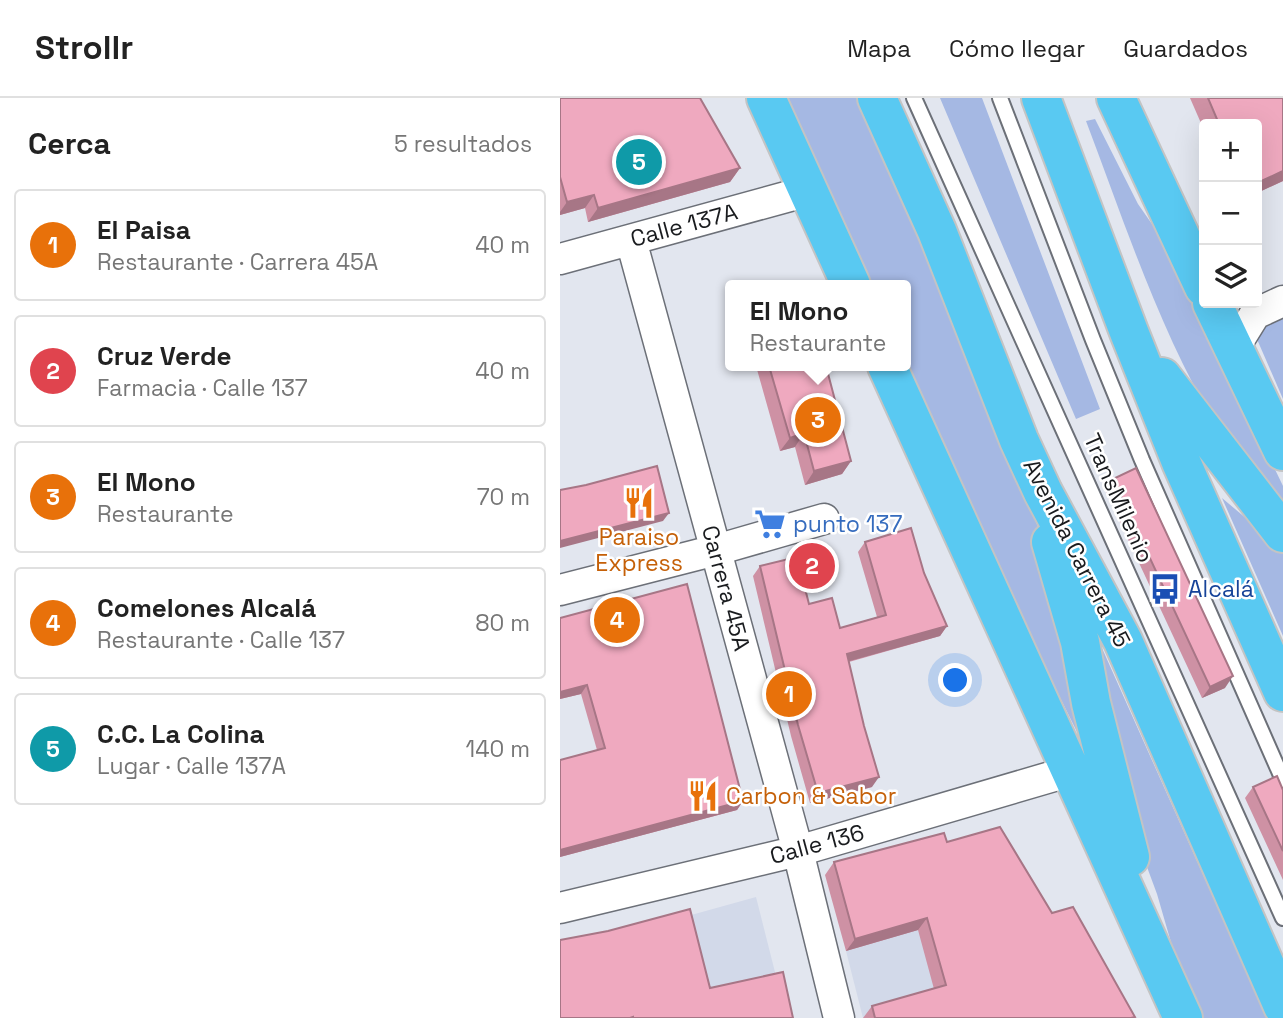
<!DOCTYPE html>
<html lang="es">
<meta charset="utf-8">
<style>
:root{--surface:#fff;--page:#f6f6f6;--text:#222;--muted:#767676;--line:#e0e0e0;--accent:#b45309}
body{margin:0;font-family:"Space Grotesk",sans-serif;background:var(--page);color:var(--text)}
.controls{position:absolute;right:21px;top:21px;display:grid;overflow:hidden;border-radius:7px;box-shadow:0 7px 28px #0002}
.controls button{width:63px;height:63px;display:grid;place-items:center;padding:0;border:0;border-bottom:2px solid var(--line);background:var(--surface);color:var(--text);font:35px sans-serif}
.you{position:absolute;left:396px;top:583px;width:24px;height:24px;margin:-18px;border:5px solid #fff;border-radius:50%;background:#1a73e8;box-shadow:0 0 0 10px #1a73e833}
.badge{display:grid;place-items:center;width:46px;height:46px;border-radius:50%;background:var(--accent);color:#fff;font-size:23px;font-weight:700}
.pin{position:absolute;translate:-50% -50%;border:4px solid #fff;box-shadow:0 2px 7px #0006}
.popup{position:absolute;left:165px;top:182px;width:186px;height:91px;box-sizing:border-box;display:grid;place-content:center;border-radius:7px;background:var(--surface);filter:drop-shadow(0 2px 5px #0005);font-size:23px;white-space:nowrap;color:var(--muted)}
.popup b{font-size:26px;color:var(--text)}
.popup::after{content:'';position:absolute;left:50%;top:100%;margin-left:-14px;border:14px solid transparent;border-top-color:var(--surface)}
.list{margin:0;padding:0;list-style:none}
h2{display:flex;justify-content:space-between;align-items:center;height:91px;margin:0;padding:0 28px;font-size:30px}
h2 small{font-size:23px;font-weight:400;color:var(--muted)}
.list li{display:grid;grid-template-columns:46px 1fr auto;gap:21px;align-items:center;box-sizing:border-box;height:112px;margin:0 14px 14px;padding:0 14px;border:2px solid var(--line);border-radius:7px}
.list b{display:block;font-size:26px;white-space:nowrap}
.list p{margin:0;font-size:23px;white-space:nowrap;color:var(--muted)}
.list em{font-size:23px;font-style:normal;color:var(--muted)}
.icon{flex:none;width:38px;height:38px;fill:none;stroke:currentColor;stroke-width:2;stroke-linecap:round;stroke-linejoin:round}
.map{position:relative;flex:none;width:723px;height:920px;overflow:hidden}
header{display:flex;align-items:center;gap:42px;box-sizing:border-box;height:98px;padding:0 35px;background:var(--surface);border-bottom:2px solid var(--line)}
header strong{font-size:33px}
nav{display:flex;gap:38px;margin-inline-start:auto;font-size:24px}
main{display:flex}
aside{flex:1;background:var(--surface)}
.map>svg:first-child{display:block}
.built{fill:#d2d9e9}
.green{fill:#a5b8e3}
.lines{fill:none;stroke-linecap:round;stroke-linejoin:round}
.lane-casing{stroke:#6c7078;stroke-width:18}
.street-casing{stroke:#6c7078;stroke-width:33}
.highway-casing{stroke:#c3c4c4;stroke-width:42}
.lane{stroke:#fff;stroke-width:14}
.street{stroke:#fff;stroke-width:30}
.highway{stroke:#59c9f2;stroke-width:38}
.wall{fill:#ce91a4}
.shaded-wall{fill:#a77686}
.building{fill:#efa9bf;stroke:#a77686;stroke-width:2}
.labels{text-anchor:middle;stroke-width:5;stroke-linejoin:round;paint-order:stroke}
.street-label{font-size:23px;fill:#191b1e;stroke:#fff}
.shop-label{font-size:23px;fill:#366cbe;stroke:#fff;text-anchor:start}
.food-label{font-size:23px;fill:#c56008;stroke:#fff}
.transit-label{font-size:23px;fill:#164399;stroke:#fff;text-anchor:start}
</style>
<header>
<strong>Strollr</strong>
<nav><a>Mapa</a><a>Cómo llegar</a><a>Guardados</a></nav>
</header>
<main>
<aside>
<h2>Cerca<small>5 resultados</small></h2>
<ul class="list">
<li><span class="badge" style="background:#e8710a">1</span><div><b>El Paisa</b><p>Restaurante · Carrera 45A</p></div><em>40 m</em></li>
<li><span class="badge" style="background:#e0444e">2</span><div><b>Cruz Verde</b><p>Farmacia · Calle 137</p></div><em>40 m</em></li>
<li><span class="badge" style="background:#e8710a">3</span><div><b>El Mono</b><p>Restaurante</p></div><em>70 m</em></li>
<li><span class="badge" style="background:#e8710a">4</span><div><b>Comelones Alcalá</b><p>Restaurante · Calle 137</p></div><em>80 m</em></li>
<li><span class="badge" style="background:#0f9aa8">5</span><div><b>C.C. La Colina</b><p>Lugar · Calle 137A</p></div><em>140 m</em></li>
</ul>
</aside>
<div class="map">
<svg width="723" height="920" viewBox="0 0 723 920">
<rect width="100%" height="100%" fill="#e2e6ef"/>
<path class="built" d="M 339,757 L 377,900 L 303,920 L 286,853 L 320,843 Z
M 196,799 L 217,882 L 145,899 L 124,819 Z"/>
<path class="green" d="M 218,0 L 297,0 L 374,172 L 478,429 L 499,519 L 518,636 L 400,397 L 346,268 L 346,187 L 303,187 Z
M 380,0 L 422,0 L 540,311 L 516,321 Z
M 535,21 L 578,106 L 608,149 L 723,388 L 723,407 C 704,384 672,353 657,329 C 600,234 565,126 526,23 Z
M 723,218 L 723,301 L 693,232 Z
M 662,400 L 700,432 L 723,456 L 723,538 Z
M 529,521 L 707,920 L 639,920 L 617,865 L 597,796 L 574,734 Z"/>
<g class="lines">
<defs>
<path id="lane" d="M 354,0 L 723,820
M 440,0 L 533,242 L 582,362 L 723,682"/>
<path id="street" d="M 71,142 L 238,753 L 279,920
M 0,161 L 248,93
M 674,250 L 695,216 L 723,203
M 0,492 L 156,452 L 264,421
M 0,810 L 238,753 L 511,673"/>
<path id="highway" d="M 206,0 L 291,187
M 317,0 L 377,133 L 459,342 L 483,394 L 563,543 L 723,908
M 481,0 L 569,234 L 621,364 L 723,594
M 556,0 L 644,189
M 652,205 L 723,353
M 327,268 L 623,920
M 602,279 L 723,435
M 491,444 L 520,544 L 531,605 L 570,759"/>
</defs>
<use href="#lane" class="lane-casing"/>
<use href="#street" class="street-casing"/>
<use href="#highway" class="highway-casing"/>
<use href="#lane" class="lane"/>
<use href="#street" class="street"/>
<use href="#highway" class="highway"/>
</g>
<path class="wall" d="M 0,0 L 180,70 L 170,84 L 28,124 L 25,110 L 0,117 Z
M 630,0 L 723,0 L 723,83 L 697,95 L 697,26 L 644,26 L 644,32 Z
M 196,268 L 266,268 L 291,363 L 282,376 L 245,387 L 235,349 L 220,353 Z
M 553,381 L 665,590 L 642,600 L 545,392 Z
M 305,444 L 364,475 L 387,528 L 380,538 L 289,564 L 312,689 L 250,705 L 231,638 L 193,478 L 200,468 L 280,530 L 317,519 L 298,454 Z
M 0,520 L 183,703 L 177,712 L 0,759 L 0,662 L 37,652 L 21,596 L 0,601 Z
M 693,689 L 723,692 L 723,782 L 685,700 Z
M 387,744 L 492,815 L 575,919 L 574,920 L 303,920 L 312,908 L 374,891 L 358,832 L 286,853 L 265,777 L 274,764 Z"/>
<path class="shaded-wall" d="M 180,70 L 170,84 L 28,124 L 38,110 Z
M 723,73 L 723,83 L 697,95 L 697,85 Z
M 34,97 L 25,110 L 0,117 L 0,114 L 7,104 Z
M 244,335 L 235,349 L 220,353 L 230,340 Z
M 291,363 L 282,376 L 245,387 L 254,373 Z
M 109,415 L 103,423 L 0,450 L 0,443 Z
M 387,528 L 380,538 L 279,566 L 287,556 Z
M 673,578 L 665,590 L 642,600 L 650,589 Z
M 27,587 L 21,596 L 0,601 L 0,594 Z
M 319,679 L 312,689 L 250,705 L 258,695 Z
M 183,703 L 177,712 L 0,759 L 0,752 Z
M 367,820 L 358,832 L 286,853 L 295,841 Z"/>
<path class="building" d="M 0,0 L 140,0 L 180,70 L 38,110 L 34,97 L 7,104 L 0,79 Z
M 648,0 L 723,0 L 723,73 L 697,85 L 697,26 L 659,26 Z
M 209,268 L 266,268 L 291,363 L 254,373 L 244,335 L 230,340 Z
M 97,368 L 109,415 L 0,443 L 0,392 L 26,387 Z
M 576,370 L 673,578 L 650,589 L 553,381 Z
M 351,430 L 364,475 L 387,528 L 287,556 L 304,628 L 319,679 L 258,695 L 238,627 L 200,468 L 237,459 L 249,506 L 272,500 L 280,530 L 326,517 L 305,444 Z
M 127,486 L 183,703 L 0,752 L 0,662 L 45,650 L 27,587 L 0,594 L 0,520 Z
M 717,678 L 723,692 L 723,753 L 693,689 Z
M 440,729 L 492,815 L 513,809 L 575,919 L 571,920 L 315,920 L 312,908 L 386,887 L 367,820 L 295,841 L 274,764 L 384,735 L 387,744 Z
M 130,811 L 150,890 L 223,874 L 233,920 L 73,920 L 73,919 L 70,920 L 0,920 L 0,842 L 48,833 Z"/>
<defs>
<symbol id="restaurant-bare" viewBox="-9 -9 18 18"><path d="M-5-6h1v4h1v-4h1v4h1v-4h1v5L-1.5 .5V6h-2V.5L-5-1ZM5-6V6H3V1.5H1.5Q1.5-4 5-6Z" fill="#e8710a" stroke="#fff" stroke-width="2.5" paint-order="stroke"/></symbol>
<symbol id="supermarket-bare" viewBox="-9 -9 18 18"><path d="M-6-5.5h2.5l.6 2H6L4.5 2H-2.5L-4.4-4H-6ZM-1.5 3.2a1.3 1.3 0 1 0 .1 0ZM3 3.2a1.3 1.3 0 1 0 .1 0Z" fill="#3f7fe0" stroke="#fff" stroke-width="2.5" paint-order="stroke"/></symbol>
<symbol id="bus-bare" viewBox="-9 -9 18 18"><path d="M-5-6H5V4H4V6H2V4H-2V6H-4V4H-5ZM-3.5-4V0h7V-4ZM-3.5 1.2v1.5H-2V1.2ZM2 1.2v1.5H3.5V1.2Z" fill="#1a4fb4" stroke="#fff" stroke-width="2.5" paint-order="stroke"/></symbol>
</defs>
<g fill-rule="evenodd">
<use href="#restaurant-bare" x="57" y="383" width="44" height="44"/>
<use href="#supermarket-bare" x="188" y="404" width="44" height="44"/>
<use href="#bus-bare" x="583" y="469" width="44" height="44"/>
<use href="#restaurant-bare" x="121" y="676" width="44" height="44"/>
</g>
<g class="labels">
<g class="street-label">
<text transform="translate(124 127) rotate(-15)" y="8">Calle 137A</text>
<text transform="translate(559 400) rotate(66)" y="8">TransMilenio</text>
<text transform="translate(517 455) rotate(63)" y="8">Avenida Carrera 45</text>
<text transform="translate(166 490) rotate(75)" y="8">Carrera 45A</text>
<text transform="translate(257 746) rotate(-15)" y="8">Calle 136</text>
</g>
<g class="shop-label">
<text x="233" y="434">punto 137</text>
</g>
<g class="food-label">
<text x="79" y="447">Paraiso<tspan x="79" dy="26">Express</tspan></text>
<text x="166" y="706" text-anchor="start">Carbon &amp; Sabor</text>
</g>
<g class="transit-label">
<text x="628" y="499">Alcalá</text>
</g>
</g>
</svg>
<div class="controls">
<button>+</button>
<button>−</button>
<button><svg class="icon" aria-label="layers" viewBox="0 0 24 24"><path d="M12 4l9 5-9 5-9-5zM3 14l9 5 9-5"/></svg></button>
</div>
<div class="you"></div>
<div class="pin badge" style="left:229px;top:596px;background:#e8710a">1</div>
<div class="pin badge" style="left:252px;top:468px;background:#e0444e">2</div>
<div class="pin badge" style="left:258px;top:322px;background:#e8710a">3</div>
<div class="popup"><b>El Mono</b>Restaurante</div>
<div class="pin badge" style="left:57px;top:522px;background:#e8710a">4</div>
<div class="pin badge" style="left:79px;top:64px;background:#0f9aa8">5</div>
</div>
</main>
